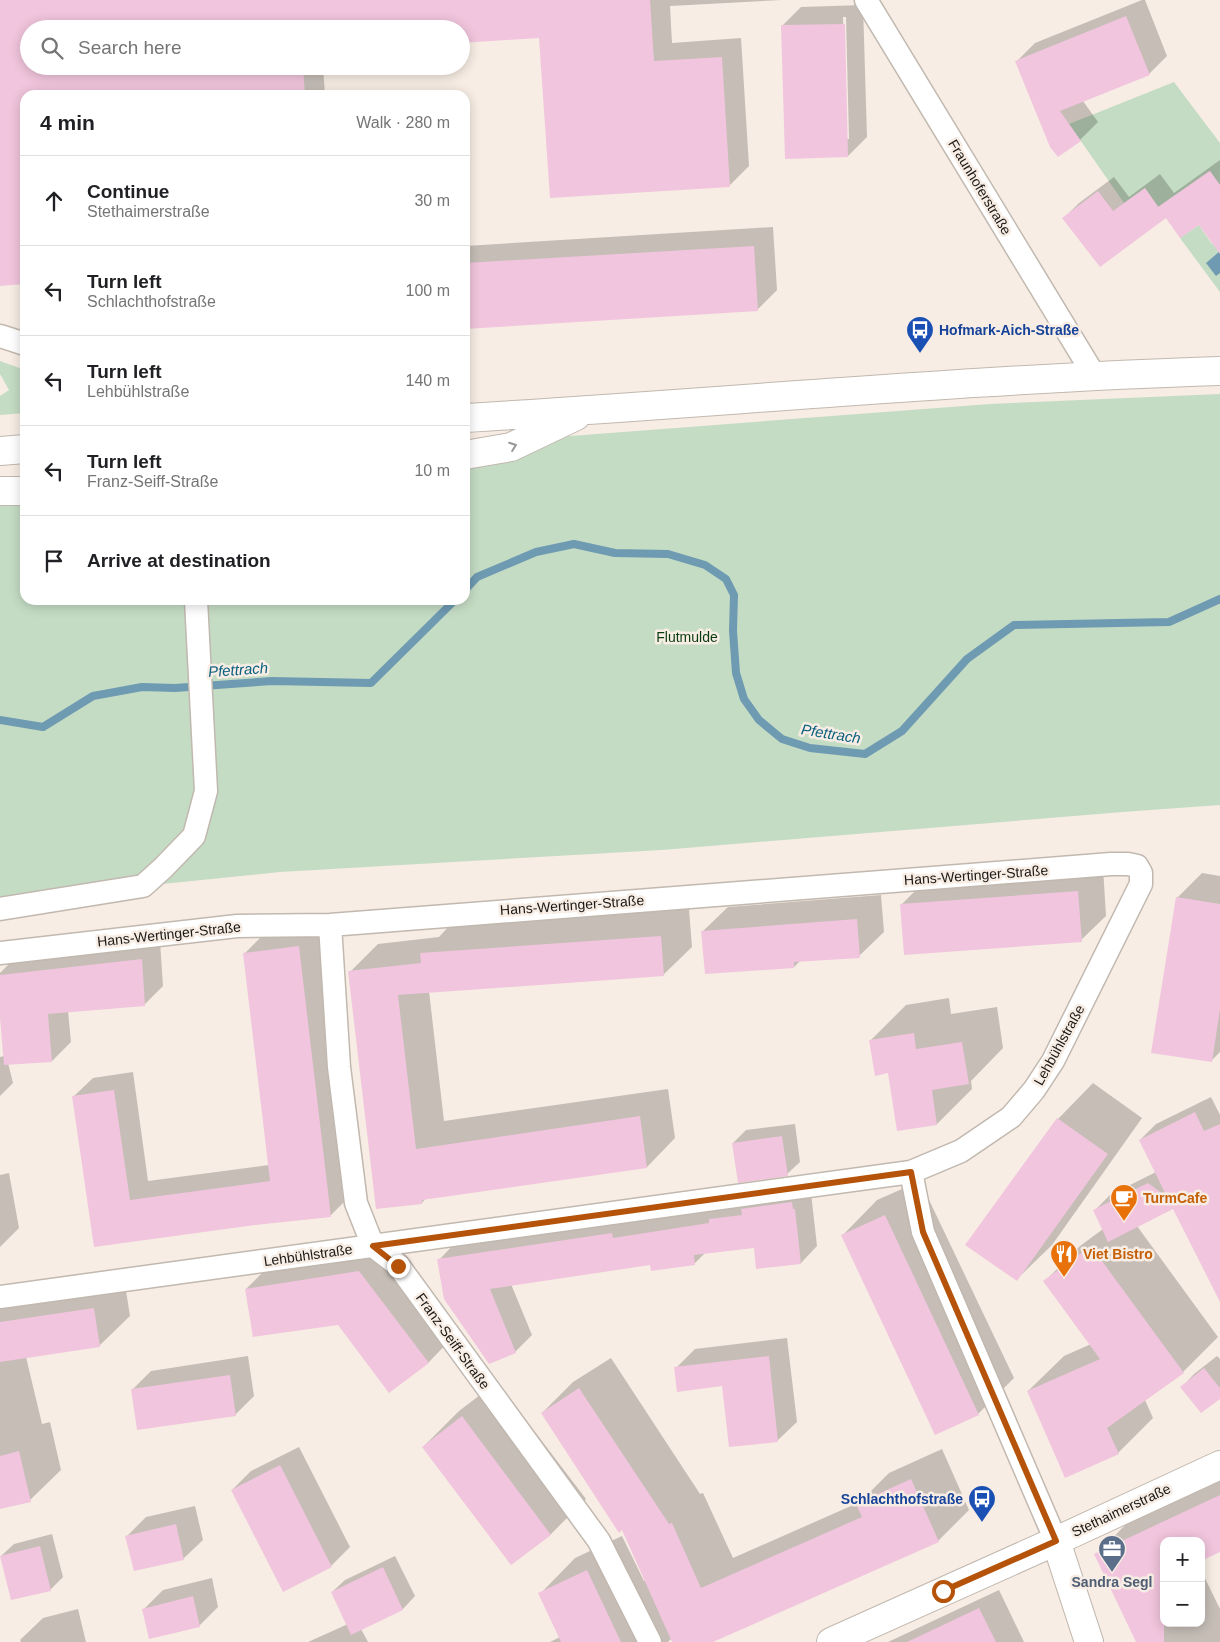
<!DOCTYPE html>
<meta charset="utf-8">
<style>
:root{--surface:#fff;--page:#f6f6f6;--text:#202124;--muted:#757577;--line:#e0e0e0}
body{margin:0;font-family:Arial,sans-serif;background:var(--page);color:var(--text)}
.controls{position:absolute;right:15px;bottom:15px;display:grid;overflow:hidden;border-radius:10px;box-shadow:0 2px 12px #0003}
.controls button{width:45px;height:45px;display:grid;place-items:center;padding:0;border:0;border-bottom:1px solid var(--line);background:var(--surface);color:var(--text);font:25px sans-serif}
.stop{position:absolute;width:15px;height:15px;margin:-11px;border:4px solid #b45309;border-radius:50%;background:#fff}
.stop.end{background:#b45309;border-color:#fff;box-shadow:0 1px 5px #0008}
.list{margin:0;padding:0;list-style:none}
h2{display:flex;justify-content:space-between;align-items:center;height:65px;margin:0;padding:0 20px;font-size:21px}
h2 small{font-size:16px;font-weight:400;color:var(--muted)}
.list li{display:grid;grid-template-columns:32px 1fr auto;gap:15px;align-items:center;box-sizing:border-box;height:90px;padding:0 20px;border-top:1px solid var(--line)}
.list b{display:block;font-size:19px;white-space:nowrap}
.list p{margin:0;font-size:16px;white-space:nowrap;color:var(--muted)}
.list em{font-size:16px;font-style:normal;color:var(--muted)}
.icon{flex:none;width:28px;height:28px;fill:none;stroke:currentColor;stroke-width:2;stroke-linecap:round;stroke-linejoin:round}
.map{position:relative;flex:none;width:1220px;height:1642px;overflow:hidden}
.search{position:absolute;background:var(--surface);box-shadow:0 2px 12px #0003;left:20px;top:20px;width:450px;height:55px;display:flex;align-items:center;gap:12px;box-sizing:border-box;padding:0 18px;border-radius:28px;color:var(--muted);font-size:19px}
.panel{position:absolute;background:var(--surface);box-shadow:0 2px 12px #0003;left:20px;top:90px;width:450px;height:515px;border-radius:15px}
.map>svg:first-child{display:block}
.green{fill:#c5dcc4}
.water{fill:#6e9ab2}
.shadow{fill:#0003;fill-rule:evenodd}
.lines{fill:none;stroke-linecap:round;stroke-linejoin:round}
.stream{stroke:#6e9ab2;stroke-width:8}
.building{fill:#f1c5dd}
.minor-casing{stroke:#c1b8af;stroke-width:25}
.tertiary-casing{stroke:#c1b8af;stroke-width:30}
.secondary-casing{stroke:#c1b8af;stroke-width:30}
.primary-casing{stroke:#c1b8af;stroke-width:30}
.minor{stroke:#fff;stroke-width:22}
.tertiary{stroke:#fff;stroke-width:28}
.secondary{stroke:#fff;stroke-width:28}
.primary{stroke:#fff;stroke-width:28}
.oneway{stroke:#999796}
.route{stroke:#b45309;stroke-width:6}
.labels{text-anchor:middle;stroke-width:5;stroke-linejoin:round;paint-order:stroke}
.street-label{font-size:14px;fill:#1c1815;stroke:#f7ede4}
.transit-label{font-size:14px;font-weight:bold;fill:#164399;stroke:#f7ede4;text-anchor:start}
.park-label{font-size:14px;fill:#083c0f;stroke:#f7ede4}
.food-label{font-size:14px;font-weight:bold;fill:#c56008;stroke:#f7ede4;text-anchor:start}
.service-label{font-size:14px;font-weight:bold;fill:#4e5e75;stroke:#f7ede4}
.water-label{font-size:15px;font-style:italic;fill:#0b6080;stroke:#f7ede4}
</style>
<div class="map">
<svg width="1220" height="1642" viewBox="0 0 1220 1642">
<rect width="100%" height="100%" fill="#f7ede4"/>
<path class="green" d="M 1174,82 L 1220,143 L 1220,185 L 1209,171 L 1158,207 L 1145,188 L 1124,203 L 1069,124 Z
M 1199,225 L 1212,244 L 1220,238 L 1220,292 L 1180,238 Z
M 0,361 L 25,370 L 25,413 L 0,415 L 0,396 L 9,390 L 0,374 Z
M 1220,394 L 1220,805 L 1123,812 L 662,850 L 280,872 L 143,886 L 0,898 L 0,486 L 25,483 L 25,600 L 465,600 L 465,444 L 990,404 Z"/>
<path class="water" d="M 1220,251 L 1220,273 L 1216,276 L 1206,263 Z"/>
<path class="shadow" d="M 0,0 L 782,0 L 670,6 L 672,43 L 741,38 L 749,166 L 730,185 L 541,36 L 461,29 L 29,29 L 29,66 L 323,66 L 325,95 L 25,95 L 25,283 L 0,285 Z
M 1142,0 L 1145,0 L 1167,56 L 1149,74 L 1083,101 L 1098,122 L 1080,140 L 1017,61 L 1035,43 Z
M 863,5 L 867,137 L 848,156 L 782,26 L 801,7 ZM 843,17 L 846,17 L 849,139 L 847,139 Z
M 1220,160 L 1220,237 L 1199,223 L 1166,216 L 1064,218 L 1079,203 L 1114,177 L 1129,197 L 1160,174 L 1174,193 Z
M 773,227 L 777,290 L 757,310 L 465,328 L 465,246 Z
M 1103,867 L 1106,916 L 1081,940 L 901,905 L 926,880 Z
M 1202,873 L 1220,876 L 1220,1052 L 1211,1061 L 1177,898 Z
M 881,895 L 884,932 L 859,956 L 800,961 L 794,967 L 703,931 L 728,907 Z
M 689,909 L 692,947 L 663,975 L 429,991 L 444,1121 L 668,1089 L 675,1138 L 647,1167 L 425,1199 L 422,1203 L 350,972 L 378,944 L 439,937 L 450,925 Z
M 318,928 L 349,1197 L 331,1215 L 255,1224 L 95,1246 L 74,1096 L 93,1078 L 133,1072 L 148,1181 L 269,1165 L 244,954 L 263,935 Z
M 160,941 L 163,986 L 144,1005 L 68,1011 L 71,1042 L 52,1061 L 8,1063 L 13,1083 L 0,1096 L 0,1057 L 4,1056 L 0,1001 L 0,973 L 17,956 Z
M 949,998 L 951,1014 L 997,1007 L 1003,1048 L 971,1081 L 972,1089 L 937,1124 L 889,1072 L 871,1040 L 906,1005 Z
M 1093,1083 L 1142,1118 L 1052,1245 L 1016,1280 L 1058,1119 Z
M 1211,1097 L 1220,1115 L 1220,1293 L 1174,1208 L 1137,1226 L 1218,1337 L 1183,1372 L 1145,1400 L 1153,1418 L 1118,1453 L 1028,1391 L 1064,1356 L 1091,1344 L 1045,1281 L 1080,1246 L 1103,1229 L 1094,1211 L 1110,1195 L 1156,1172 L 1140,1140 L 1156,1124 Z
M 795,1124 L 800,1162 L 787,1174 L 733,1143 L 746,1130 Z
M 9,1173 L 19,1228 L 0,1247 L 0,1175 Z
M 920,1181 L 1014,1378 L 978,1414 L 936,1434 L 842,1236 L 877,1200 Z
M 811,1193 L 817,1246 L 801,1263 L 755,1246 L 706,1252 L 695,1263 L 651,1264 L 511,1284 L 532,1335 L 515,1352 L 439,1260 L 455,1243 Z
M 384,1247 L 453,1337 L 429,1362 L 389,1392 L 338,1323 L 246,1289 L 271,1264 Z
M 124,1278 L 130,1316 L 99,1346 L 26,1357 L 42,1424 L 50,1422 L 61,1470 L 30,1500 L 0,1508 L 0,1297 Z
M 787,1338 L 797,1422 L 778,1440 L 723,1385 L 676,1368 L 695,1349 Z
M 248,1356 L 254,1396 L 235,1415 L 132,1390 L 151,1371 Z
M 1217,1356 L 1220,1359 L 1220,1397 L 1182,1387 L 1194,1374 Z
M 611,1358 L 700,1494 L 703,1493 L 733,1558 L 860,1502 L 889,1473 L 942,1449 L 969,1510 L 938,1541 L 710,1642 L 674,1642 L 672,1638 L 668,1642 L 550,1642 L 560,1637 L 540,1594 L 575,1558 L 622,1536 L 644,1581 L 646,1580 L 623,1529 L 542,1413 L 573,1382 Z
M 497,1382 L 586,1499 L 551,1534 L 512,1564 L 423,1447 L 459,1411 Z
M 299,1447 L 350,1547 L 331,1566 L 232,1490 L 251,1471 Z
M 1220,1479 L 1220,1550 L 1201,1541 L 1164,1541 L 1164,1623 L 1201,1623 L 1201,1570 L 1220,1609 L 1220,1642 L 1137,1642 L 1096,1555 L 1127,1523 Z
M 195,1506 L 203,1540 L 184,1558 L 135,1570 L 127,1536 L 146,1517 Z
M 52,1534 L 63,1577 L 50,1590 L 1,1556 L 14,1544 Z
M 395,1556 L 415,1596 L 403,1609 L 361,1629 L 368,1642 L 308,1642 L 348,1624 L 332,1592 L 345,1580 Z
M 212,1578 L 218,1607 L 199,1626 L 144,1609 L 163,1590 Z
M 999,1590 L 1024,1642 L 888,1642 Z
M 78,1609 L 86,1642 L 21,1642 L 20,1640 L 43,1618 Z"/>
<g class="lines">
<path class="stream" d="M 465,590 L 477,577 L 536,552 L 574,544 L 615,553 L 668,554 L 705,565 L 726,579 L 734,595 L 733,631 L 736,673 L 744,699 L 759,720 L 782,739 L 810,748 L 865,754 L 902,731 L 967,659 L 1014,625 L 1169,622 L 1220,599
M 0,720 L 43,727 L 93,696 L 142,687 L 175,688 L 272,681 L 371,683 L 455,600"/>
</g>
<path class="building" d="M 0,0 L 650,0 L 654,61 L 722,57 L 730,187 L 550,198 L 539,38 L 461,43 L 461,29 L 29,29 L 29,66 L 303,66 L 305,95 L 25,95 L 25,284 L 0,286 Z
M 1126,16 L 1150,75 L 1060,111 L 1081,141 L 1058,157 L 1050,147 L 1015,61 Z
M 845,24 L 848,157 L 785,159 L 781,25 Z
M 1210,171 L 1220,185 L 1220,254 L 1199,225 L 1180,238 L 1158,207 Z
M 1145,188 L 1166,218 L 1100,267 L 1062,218 L 1098,191 L 1113,211 Z
M 754,246 L 758,311 L 465,329 L 465,263 Z
M 1078,891 L 1082,942 L 904,955 L 900,904 Z
M 1176,897 L 1220,904 L 1220,1009 L 1212,1062 L 1151,1053 Z
M 857,919 L 860,958 L 794,962 L 794,968 L 705,974 L 701,931 Z
M 661,936 L 664,976 L 398,995 L 416,1149 L 640,1116 L 647,1168 L 422,1200 L 422,1204 L 376,1209 L 348,971 L 421,963 L 420,953 Z
M 299,946 L 331,1217 L 255,1225 L 94,1247 L 72,1096 L 114,1090 L 130,1200 L 270,1181 L 243,953 Z
M 142,959 L 145,1006 L 48,1014 L 52,1062 L 4,1065 L 0,1018 L 0,975 Z
M 914,1033 L 916,1049 L 962,1042 L 969,1084 L 932,1090 L 937,1125 L 897,1131 L 888,1073 L 875,1076 L 869,1040 Z
M 1195,1112 L 1204,1131 L 1220,1124 L 1220,1302 L 1173,1209 L 1108,1242 L 1093,1210 L 1148,1183 L 1167,1197 L 1139,1140 Z
M 1057,1118 L 1108,1154 L 1017,1281 L 965,1245 Z
M 782,1136 L 788,1176 L 738,1183 L 732,1143 Z
M 792,1202 L 793,1209 L 795,1209 L 801,1264 L 756,1269 L 754,1248 L 694,1255 L 695,1265 L 651,1271 L 650,1265 L 490,1289 L 516,1353 L 489,1364 L 444,1299 L 437,1259 L 612,1233 L 613,1238 L 709,1223 L 709,1219 L 742,1215 L 741,1209 Z
M 885,1215 L 979,1415 L 935,1435 L 841,1235 Z
M 1091,1246 L 1184,1373 L 1107,1428 L 1119,1454 L 1065,1478 L 1027,1391 L 1100,1359 L 1043,1281 Z
M 359,1271 L 429,1363 L 389,1393 L 338,1325 L 253,1337 L 245,1289 Z
M 94,1308 L 100,1347 L 0,1362 L 0,1322 Z
M 769,1356 L 778,1442 L 729,1447 L 722,1386 L 677,1392 L 674,1367 Z
M 1204,1368 L 1220,1388 L 1220,1399 L 1201,1413 L 1180,1387 Z
M 230,1375 L 236,1416 L 137,1430 L 131,1389 Z
M 579,1388 L 669,1524 L 672,1523 L 701,1588 L 862,1517 L 856,1504 L 911,1479 L 939,1542 L 713,1642 L 672,1642 L 622,1530 L 619,1533 L 541,1413 Z
M 462,1416 L 551,1535 L 511,1565 L 422,1447 Z
M 19,1451 L 31,1502 L 0,1509 L 0,1456 Z
M 280,1465 L 332,1567 L 283,1592 L 231,1490 Z
M 1220,1495 L 1220,1552 L 1201,1561 L 1201,1541 L 1164,1541 L 1164,1642 L 1136,1642 L 1094,1554 Z
M 176,1524 L 184,1560 L 134,1571 L 125,1536 Z
M 40,1546 L 51,1591 L 11,1600 L 0,1556 Z
M 383,1567 L 403,1610 L 351,1635 L 331,1592 Z
M 587,1570 L 621,1642 L 561,1642 L 538,1593 Z
M 193,1596 L 200,1627 L 149,1639 L 142,1609 Z
M 979,1608 L 996,1642 L 907,1642 Z"/>
<g class="lines">
<defs>
<path id="minor" d="M 866,0 L 1094,375
M 0,336 L 25,344
M 0,909 L 143,886 L 163,868 L 194,836 L 206,791 L 196,600
M 330,925 L 339,1067 L 356,1203 L 373,1246 L 398,1265 L 599,1541 L 650,1642
M 0,953 L 237,926 L 330,925 L 1111,864 L 1128,864 L 1137,866 L 1141,873 L 1141,884 L 1053,1061 L 1034,1090 L 1011,1117 L 961,1151 L 911,1172 L 0,1297
M 911,1172 L 923,1232 L 1056,1541"/>
<path id="tertiary" d="M 831,1642 L 1056,1541"/>
<path id="secondary" d="M 1089,1642 L 1056,1541 L 1220,1465"/>
<path id="primary" d="M 465,418 C 717,403 968,379 1220,371
M 0,451 L 25,449
M 465,455 L 511,447 L 576,416
M 0,491 L 25,491"/>
</defs>
<use href="#minor" class="minor-casing"/>
<use href="#tertiary" class="tertiary-casing"/>
<use href="#secondary" class="secondary-casing"/>
<use href="#primary" class="primary-casing"/>
<use href="#minor" class="minor"/>
<use href="#tertiary" class="tertiary"/>
<use href="#secondary" class="secondary"/>
<use href="#primary" class="primary"/>
</g>
<defs><path id="oneway-chevron" d="M-2-3.5L2.5 0L-2 3.5" fill="none" stroke-width="1.6" stroke-linecap="round" stroke-linejoin="round" transform="scale(1.25)"/></defs>
<use class="oneway" href="#oneway-chevron" transform="translate(513 446) rotate(-20)"/>
<g class="lines">
<path class="route" d="M 398,1266 L 373,1246 L 911,1172 L 923,1232 L 1056,1541 L 943,1591"/>
</g>
<defs>
<symbol id="bus-pin" viewBox="-11 -11 22 30"><path d="M0 17L-7.5 6A9.5 9.5 0 1 1 7.5 6Z" fill="#1a4fb4" stroke="#f7ede4"/><path d="M-5-6H5V4H4V6H2V4H-2V6H-4V4H-5ZM-3.5-4V0h7V-4ZM-3.5 1.2v1.5H-2V1.2ZM2 1.2v1.5H3.5V1.2Z" fill="#fff"/></symbol>
<symbol id="cafe-pin" viewBox="-11 -11 22 30"><path d="M0 17L-7.5 6A9.5 9.5 0 1 1 7.5 6Z" fill="#e8710a" stroke="#f7ede4"/><path d="M-5.5-4.5H6V0H3Q3 3.5 0 3.5H-2.5Q-5.5 3.5-5.5 0ZM3-3.2v2h1.7v-2ZM-6 4.5H4V6H-6Z" fill="#fff"/></symbol>
<symbol id="restaurant-pin" viewBox="-11 -11 22 30"><path d="M0 17L-7.5 6A9.5 9.5 0 1 1 7.5 6Z" fill="#e8710a" stroke="#f7ede4"/><path d="M-5-6h1v4h1v-4h1v4h1v-4h1v5L-1.5 .5V6h-2V.5L-5-1ZM5-6V6H3V1.5H1.5Q1.5-4 5-6Z" fill="#fff"/></symbol>
<symbol id="office-pin" viewBox="-11 -11 22 30"><path d="M0 17L-7.5 6A9.5 9.5 0 1 1 7.5 6Z" fill="#5c6f8a" stroke="#f7ede4"/><path d="M-6-3h4V-5.5h4V-3h4V5H-6ZM-1-4.5V-3h2v-1.5ZM-6 0V1H6V0Z" fill="#fff"/></symbol>
</defs>
<g fill-rule="evenodd">
<use href="#bus-pin" x="904" y="314" width="32" height="43"/>
<use href="#cafe-pin" x="1108" y="1182" width="32" height="43"/>
<use href="#restaurant-pin" x="1048" y="1238" width="32" height="43"/>
<use href="#bus-pin" x="966" y="1483" width="32" height="43"/>
<use href="#office-pin" x="1096" y="1533" width="32" height="43"/>
</g>
<g class="labels">
<g class="street-label">
<text transform="translate(980 187) rotate(59)" y="5">Fraunhoferstraße</text>
<text transform="translate(976 875) rotate(-4)" y="5">Hans-Wertinger-Straße</text>
<text transform="translate(572 905) rotate(-4)" y="5">Hans-Wertinger-Straße</text>
<text transform="translate(169 934) rotate(-6)" y="5">Hans-Wertinger-Straße</text>
<text transform="translate(1059 1045) rotate(-61)" y="5">Lehbühlstraße</text>
<text transform="translate(308 1255) rotate(-8)" y="5">Lehbühlstraße</text>
<text transform="translate(453 1341) rotate(54)" y="5">Franz-Seiff-Straße</text>
<text transform="translate(1121 1510) rotate(-25)" y="5">Stethaimerstraße</text>
</g>
<g class="transit-label">
<text x="939" y="335">Hofmark-Aich-Straße</text>
<text x="963" y="1504" text-anchor="end">Schlachthofstraße</text>
</g>
<g class="park-label">
<text x="687" y="642">Flutmulde</text>
</g>
<g class="food-label">
<text x="1143" y="1203">TurmCafe</text>
<text x="1083" y="1259">Viet Bistro</text>
</g>
<g class="service-label">
<text x="1112" y="1587">Sandra Segl</text>
</g>
<g class="water-label">
<text transform="translate(238 670) rotate(-4)" y="5">Pfettrach</text>
<text transform="translate(831 734) rotate(9)" y="5">Pfettrach</text>
</g>
</g>
</svg>
<div class="controls">
<button>+</button>
<button>−</button>
</div>
<div class="stop" style="left:943px;top:1591px"></div>
<div class="stop end" style="left:398px;top:1266px"></div>
<div class="search"><svg class="icon" aria-label="search" viewBox="0 0 24 24"><circle cx="10" cy="10" r="6"/><path d="M15 15l6 6"/></svg>Search here</div>
<section class="panel">
<h2>4 min<small>Walk · 280 m</small></h2>
<ul class="list">
<li><svg class="icon" aria-label="ahead" viewBox="0 0 24 24"><path d="M12 20V5M6 11l6-6 6 6"/></svg><div><b>Continue</b><p>Stethaimerstraße</p></div><em>30 m</em></li>
<li><svg class="icon" aria-label="left" viewBox="0 0 24 24"><path d="M17 20v-9H6M10 6l-5 5 5 5"/></svg><div><b>Turn left</b><p>Schlachthofstraße</p></div><em>100 m</em></li>
<li><svg class="icon" aria-label="left" viewBox="0 0 24 24"><path d="M17 20v-9H6M10 6l-5 5 5 5"/></svg><div><b>Turn left</b><p>Lehbühlstraße</p></div><em>140 m</em></li>
<li><svg class="icon" aria-label="left" viewBox="0 0 24 24"><path d="M17 20v-9H6M10 6l-5 5 5 5"/></svg><div><b>Turn left</b><p>Franz-Seiff-Straße</p></div><em>10 m</em></li>
<li><svg class="icon" aria-label="arrive" viewBox="0 0 24 24"><path d="M6 21V4h12l-3 4 3 4H6"/></svg><div><b>Arrive at destination</b></div></li>
</ul>
</section>
</div>
